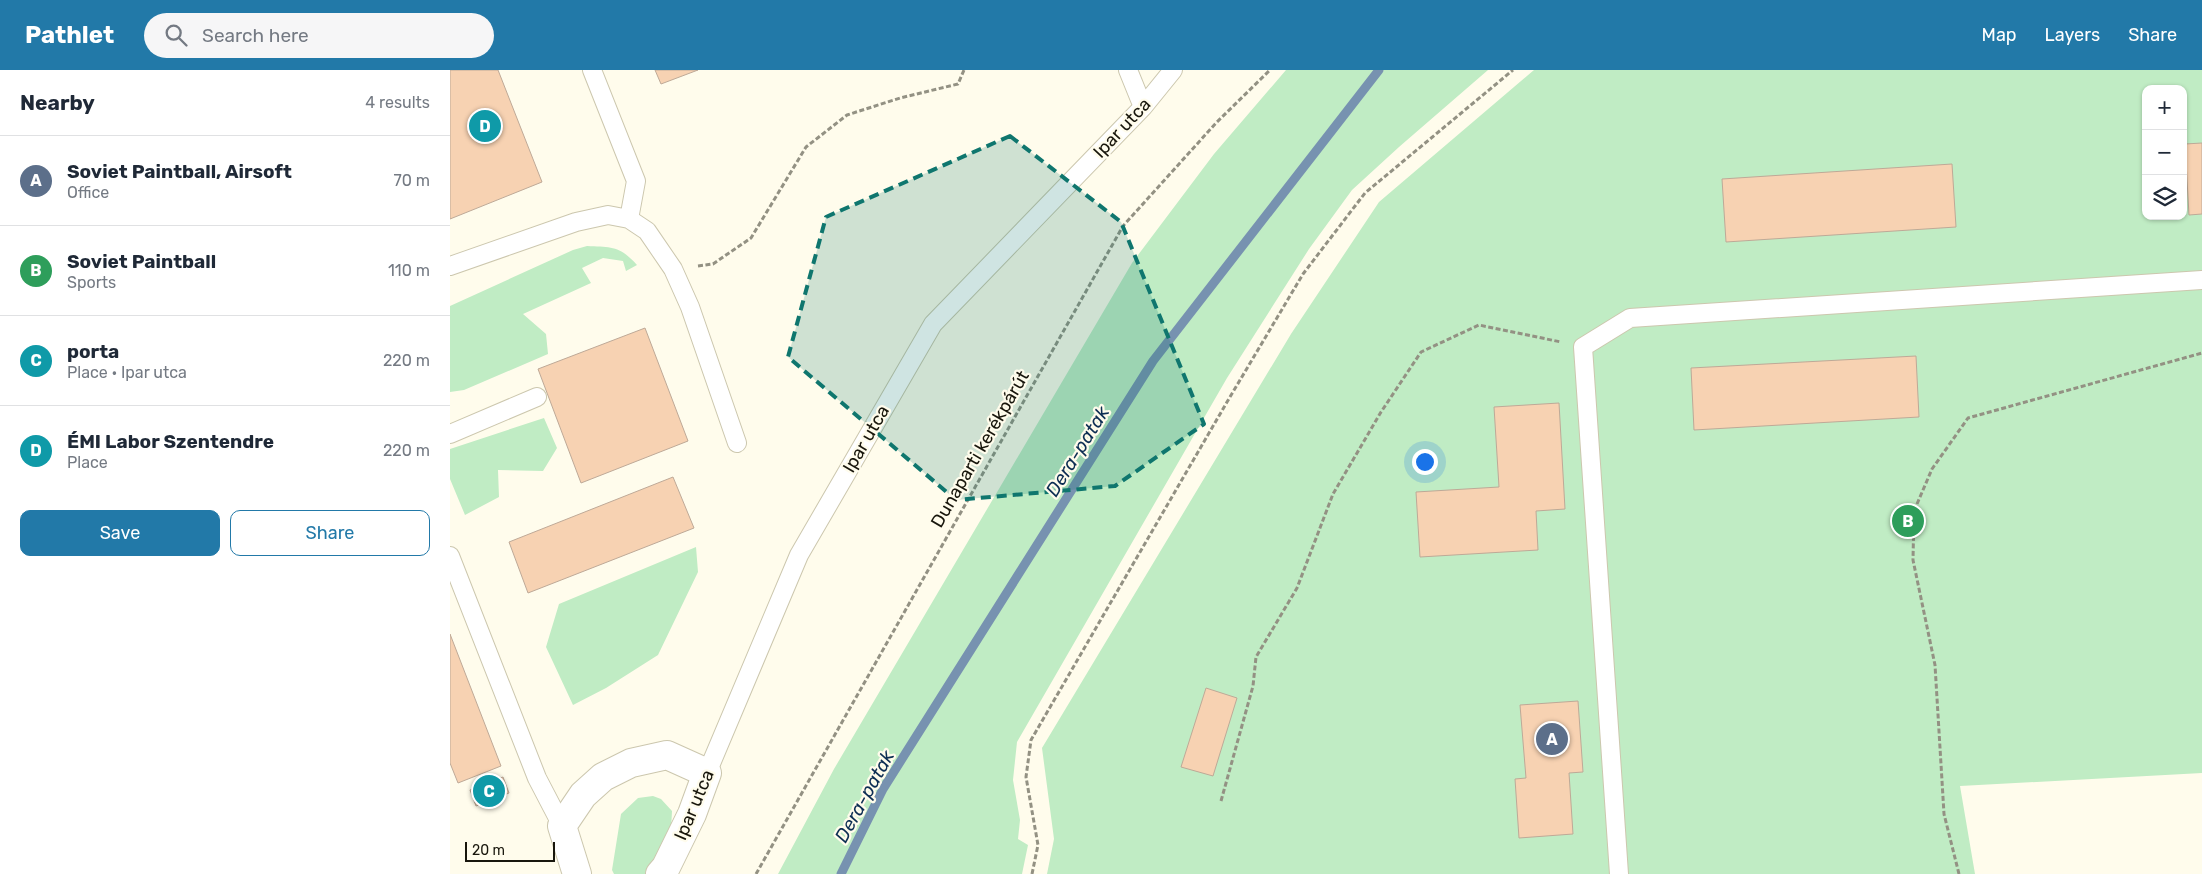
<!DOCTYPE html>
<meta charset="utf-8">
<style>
:root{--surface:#fff;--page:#f6f6f7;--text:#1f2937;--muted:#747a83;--line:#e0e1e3;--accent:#2279a8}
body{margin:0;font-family:Rubik,sans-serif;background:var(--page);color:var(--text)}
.controls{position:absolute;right:15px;top:15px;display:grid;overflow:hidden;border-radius:10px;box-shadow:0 1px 4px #0004}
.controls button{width:45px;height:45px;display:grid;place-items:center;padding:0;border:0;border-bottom:1px solid var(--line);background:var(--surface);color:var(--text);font:25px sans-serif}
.scale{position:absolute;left:15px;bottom:12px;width:90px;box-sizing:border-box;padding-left:5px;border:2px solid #18160c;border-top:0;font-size:14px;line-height:18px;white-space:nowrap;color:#18160c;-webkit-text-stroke:4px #fffcec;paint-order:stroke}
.you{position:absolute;left:974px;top:391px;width:18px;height:18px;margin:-12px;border:4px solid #fff;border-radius:50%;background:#1a73e8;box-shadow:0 0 0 8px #1a73e833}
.badge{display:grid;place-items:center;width:32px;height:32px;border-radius:50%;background:var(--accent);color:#fff;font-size:16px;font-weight:700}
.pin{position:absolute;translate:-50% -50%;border:2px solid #fff;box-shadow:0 1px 5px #0006}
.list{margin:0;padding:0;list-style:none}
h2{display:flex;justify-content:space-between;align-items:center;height:65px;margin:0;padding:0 20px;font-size:21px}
h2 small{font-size:16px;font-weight:400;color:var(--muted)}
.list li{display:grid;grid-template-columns:32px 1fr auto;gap:15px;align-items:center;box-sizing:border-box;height:90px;padding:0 20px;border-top:1px solid var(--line)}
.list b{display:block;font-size:19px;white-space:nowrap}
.list p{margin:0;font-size:16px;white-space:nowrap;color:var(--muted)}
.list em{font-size:16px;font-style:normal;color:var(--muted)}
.actions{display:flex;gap:10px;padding:15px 20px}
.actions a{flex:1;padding:11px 0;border:1px solid var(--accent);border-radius:10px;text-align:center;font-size:18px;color:var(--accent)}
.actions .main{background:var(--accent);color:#fff}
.icon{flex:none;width:28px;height:28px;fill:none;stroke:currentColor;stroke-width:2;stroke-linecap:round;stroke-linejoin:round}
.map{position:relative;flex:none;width:1752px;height:804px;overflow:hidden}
header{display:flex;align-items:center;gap:30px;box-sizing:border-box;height:70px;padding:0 25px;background:var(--accent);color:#fff}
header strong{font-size:24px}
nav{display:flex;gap:28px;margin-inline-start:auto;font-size:18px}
.search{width:350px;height:45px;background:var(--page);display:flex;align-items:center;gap:12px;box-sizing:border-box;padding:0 18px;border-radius:28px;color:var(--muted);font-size:19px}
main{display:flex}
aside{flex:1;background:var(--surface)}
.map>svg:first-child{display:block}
.green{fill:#c0ecc4;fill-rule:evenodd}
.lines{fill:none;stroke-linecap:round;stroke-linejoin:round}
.stream{stroke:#7792b0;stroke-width:9}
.building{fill:#f7d2b2;stroke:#bea997}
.service-casing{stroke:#ccc7ae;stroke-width:20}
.minor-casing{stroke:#ccc7ae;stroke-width:30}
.path{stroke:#939183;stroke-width:3;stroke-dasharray:5 2.5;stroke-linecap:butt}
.service{stroke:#fff;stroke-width:18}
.minor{stroke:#fff;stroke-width:28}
.marked{fill:#0f766e;fill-opacity:0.2;stroke:#0f766e;stroke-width:4;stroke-dasharray:10 6;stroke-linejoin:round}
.labels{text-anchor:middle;stroke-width:4.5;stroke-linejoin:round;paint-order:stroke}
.street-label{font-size:18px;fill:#18160c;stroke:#fffcec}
.water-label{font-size:19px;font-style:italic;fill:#0d2e53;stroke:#fffcec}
</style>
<header>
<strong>Pathlet</strong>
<div class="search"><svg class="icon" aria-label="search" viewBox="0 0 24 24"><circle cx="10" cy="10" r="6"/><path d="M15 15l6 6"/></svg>Search here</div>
<nav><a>Map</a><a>Layers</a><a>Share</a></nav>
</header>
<main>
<aside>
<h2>Nearby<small>4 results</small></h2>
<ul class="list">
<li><span class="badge" style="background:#5c6f8a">A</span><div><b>Soviet Paintball, Airsoft</b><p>Office</p></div><em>70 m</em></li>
<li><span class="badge" style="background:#2e9e5b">B</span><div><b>Soviet Paintball</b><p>Sports</p></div><em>110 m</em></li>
<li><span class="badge" style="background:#0f9aa8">C</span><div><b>porta</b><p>Place · Ipar utca</p></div><em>220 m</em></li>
<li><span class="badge" style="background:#0f9aa8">D</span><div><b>ÉMI Labor Szentendre</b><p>Place</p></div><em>220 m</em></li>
</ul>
<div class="actions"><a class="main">Save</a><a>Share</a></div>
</aside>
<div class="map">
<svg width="1752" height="804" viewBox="0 0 1752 804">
<rect width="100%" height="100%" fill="#fffcec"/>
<path class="green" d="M 836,0 L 1038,0 L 949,77 L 902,120 L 859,179 L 777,308 L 567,672 L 563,710 L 570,750 L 568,769 L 578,775 L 572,804 L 328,804 L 384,699 L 682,193 L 764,84 Z
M 1084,0 L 1752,0 L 1752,703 L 1510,716 L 1525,804 L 597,804 L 604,769 L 592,678 L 841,264 L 929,132 ZM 1696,19 L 1733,19 L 1733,146 L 1696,146 Z
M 137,176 C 162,177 170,176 187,195 L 176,201 L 173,191 L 153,188 L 132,198 L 141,213 L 73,244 L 96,264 L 98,284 L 14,320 L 0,322 L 0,236 L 123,180 Z
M 94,348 L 107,378 L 93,401 L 48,400 L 49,427 L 15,445 L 0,409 L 0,379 Z
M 246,477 L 248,502 L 208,585 L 156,618 L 123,635 L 96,577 L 109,534 Z
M 203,726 L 211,729 L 222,741 L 221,760 L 199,801 L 195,804 L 164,804 L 162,800 L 171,744 L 188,728 Z"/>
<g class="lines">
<path class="stream" d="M 391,804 L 433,719 L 703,291 L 929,0"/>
</g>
<path class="building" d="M 0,0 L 48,0 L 92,112 L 0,149 Z
M 205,0 L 248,0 L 211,14 Z
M 1752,73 L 1752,144 L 1739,145 L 1735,74 Z
M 1502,94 L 1506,157 L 1276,172 L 1272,109 Z
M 195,258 L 238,371 L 131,413 L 88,299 Z
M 1466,286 L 1469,347 L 1244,360 L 1241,298 Z
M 1109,333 L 1115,439 L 1086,441 L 1088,480 L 970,487 L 966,422 L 1049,417 L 1044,337 Z
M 223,407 L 244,458 L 78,523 L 59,472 Z
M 0,564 L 51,696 L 8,713 L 0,693 Z
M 756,618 L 787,628 L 763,706 L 731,697 Z
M 1128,631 L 1133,702 L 1119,703 L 1123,764 L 1069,768 L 1065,709 L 1076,708 L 1070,635 Z
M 53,707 L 59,723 L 26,736 L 20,720 Z"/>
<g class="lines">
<defs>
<path id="service" d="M 142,0 L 186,111 L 179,149
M 678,0 L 693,37
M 0,196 L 126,152 L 158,145 L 179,149 L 197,161 L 223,199 L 240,237 L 287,373
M 0,364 L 87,327
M 0,486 L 87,708 L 112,756
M 257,703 L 349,485 L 483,254 L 693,37 L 723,0
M 1169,804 L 1133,277 L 1180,248 L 1752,210"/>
<path id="minor" d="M 127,804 L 112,756 L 133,725 L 153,707 L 181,693 L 217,685 L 257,703 L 242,744 L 216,797 L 210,804"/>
</defs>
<use href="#service" class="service-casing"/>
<use href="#minor" class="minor-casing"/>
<path class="path" d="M 248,196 L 263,194 L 301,168 L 356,77 L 397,45 L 450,28 L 508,14 L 514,0
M 771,731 L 803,616 L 806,587 L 847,518 L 883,424 L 931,342 L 971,282 L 1029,255 L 1111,272
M 306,804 L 673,156 L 766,53 L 820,0
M 582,804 L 588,775 L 576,707 L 581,670 L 777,332 L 853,204 L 915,123 L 1063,0
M 1509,804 L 1494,744 L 1485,595 L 1463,490 L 1464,441 L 1482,399 L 1518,348 L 1752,283"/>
<use href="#service" class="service"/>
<use href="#minor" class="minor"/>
</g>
<path class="marked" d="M 560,66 L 671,152 L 754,354 L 665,416 L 506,430 L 338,287 L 376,147 Z"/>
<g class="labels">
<g class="street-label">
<text transform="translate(672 58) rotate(-47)" y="6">Ipar utca</text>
<text transform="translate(416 369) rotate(-60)" y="6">Ipar utca</text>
<text transform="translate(530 379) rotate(-60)" y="6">Dunaparti kerékpárút</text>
<text transform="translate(244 735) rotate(-67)" y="6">Ipar utca</text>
</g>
<g class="water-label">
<text transform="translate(627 381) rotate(-58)" y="7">Dera-patak</text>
<text transform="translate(414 726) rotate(-61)" y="7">Dera-patak</text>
</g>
</g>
</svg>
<div class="controls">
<button>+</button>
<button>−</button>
<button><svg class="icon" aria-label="layers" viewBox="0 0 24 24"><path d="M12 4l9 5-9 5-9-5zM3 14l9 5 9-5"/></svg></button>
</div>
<div class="scale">20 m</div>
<div class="you"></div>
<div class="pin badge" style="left:1102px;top:669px;background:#5c6f8a">A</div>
<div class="pin badge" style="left:1458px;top:451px;background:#2e9e5b">B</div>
<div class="pin badge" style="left:39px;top:721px;background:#0f9aa8">C</div>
<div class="pin badge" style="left:35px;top:56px;background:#0f9aa8">D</div>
</div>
</main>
